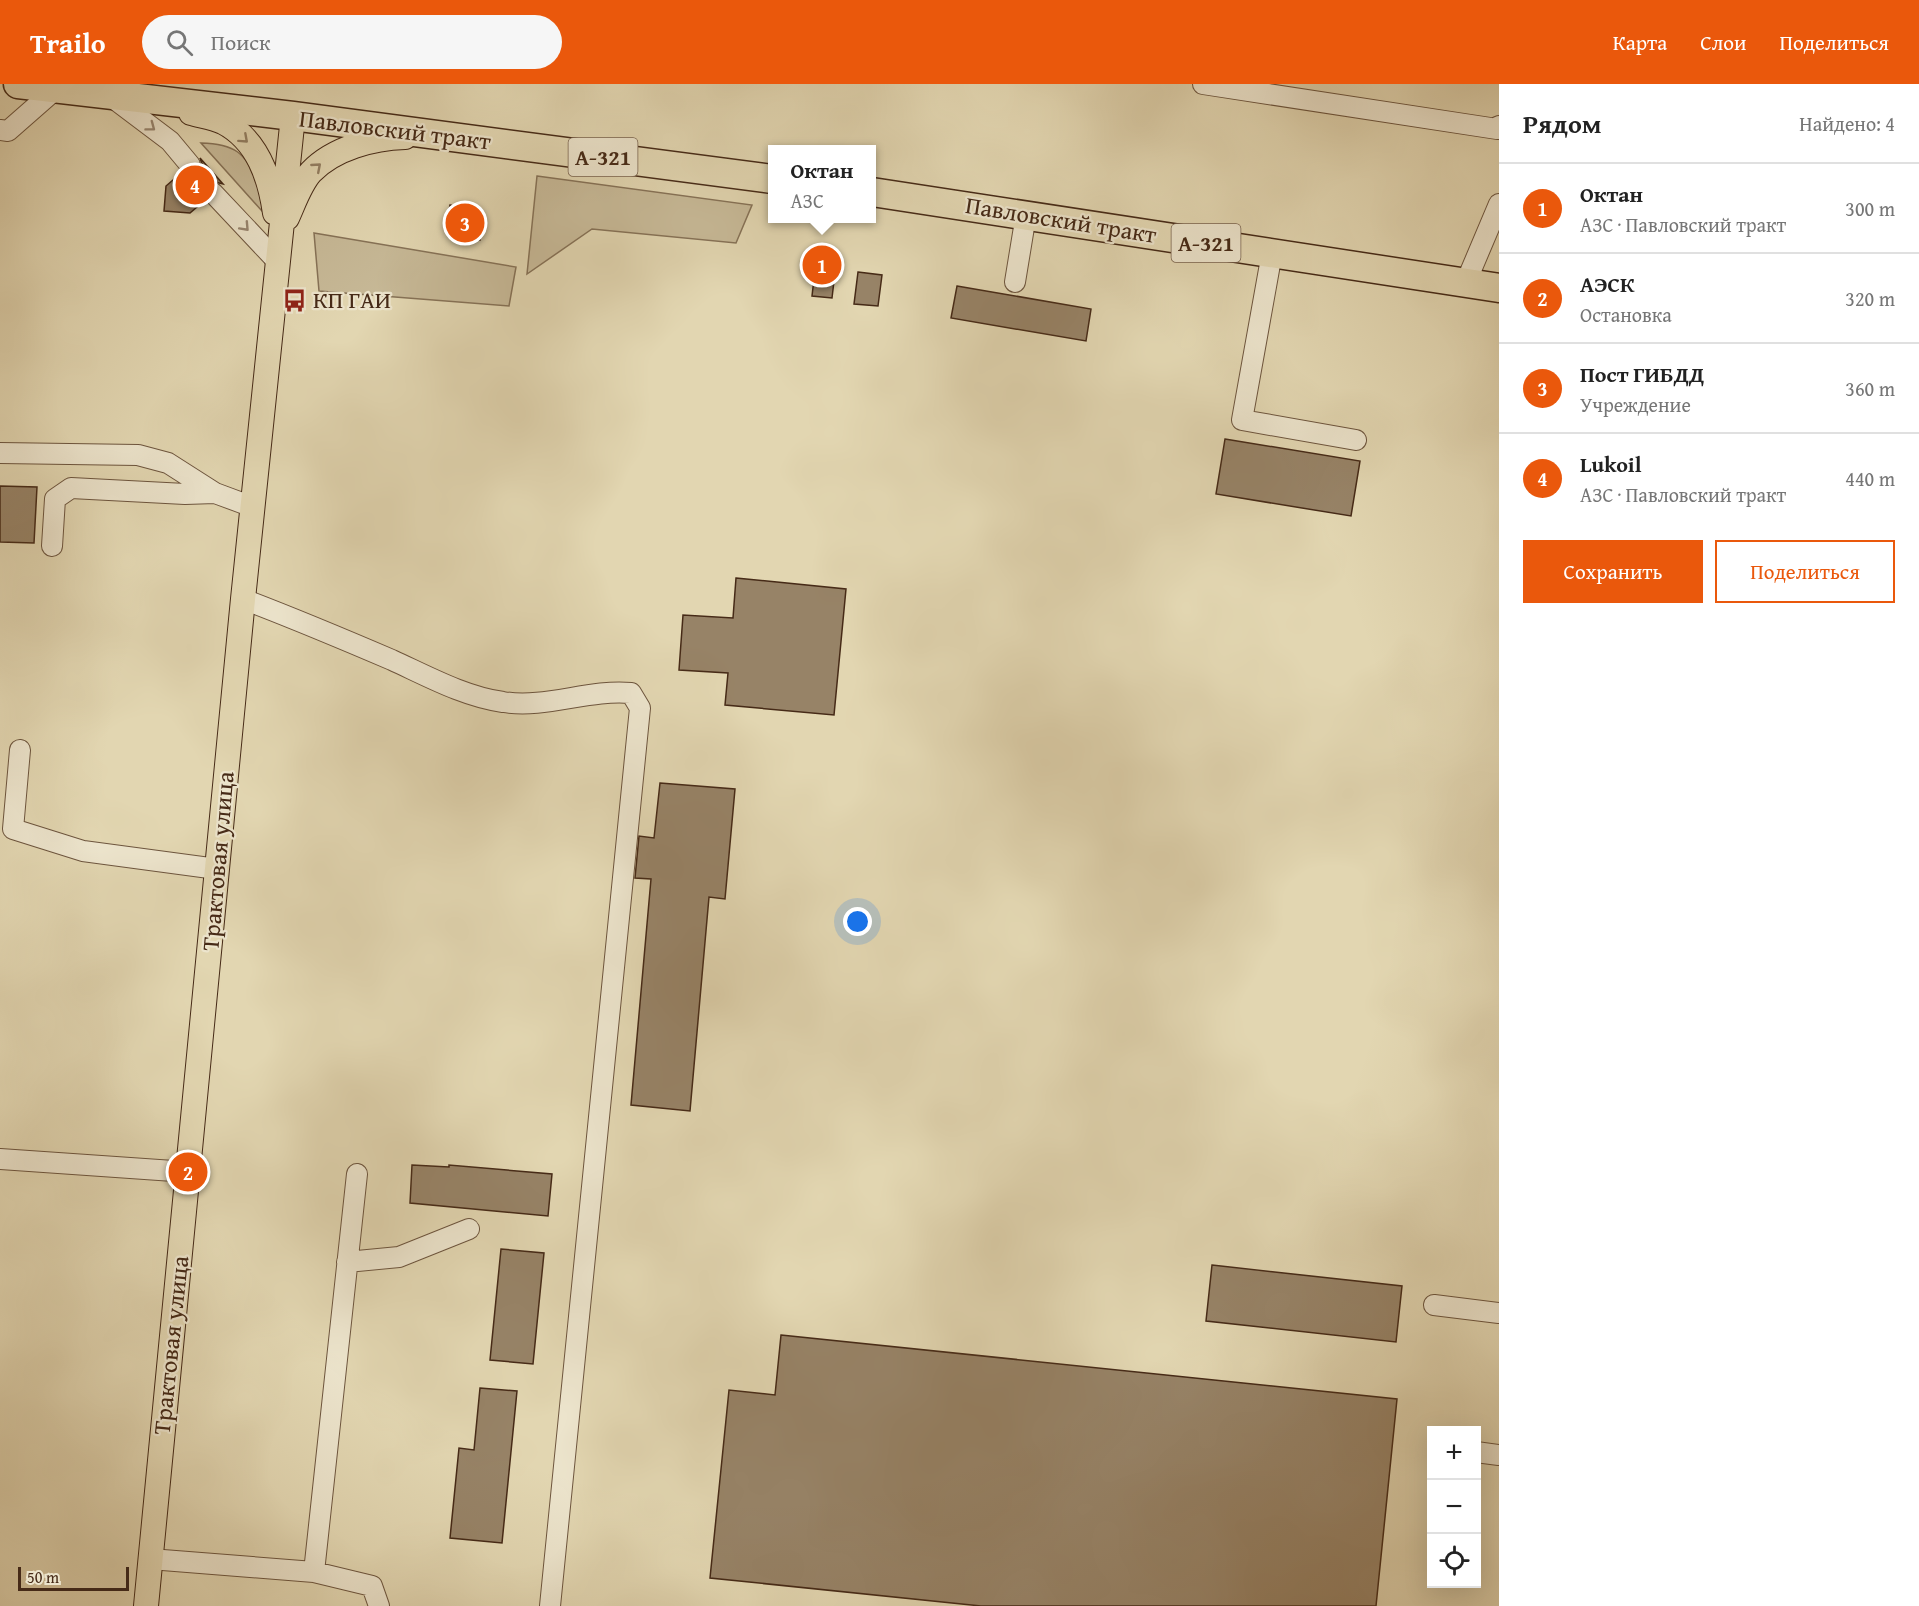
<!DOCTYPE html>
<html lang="ru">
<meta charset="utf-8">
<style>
:root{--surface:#fff;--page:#f6f6f6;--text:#222;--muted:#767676;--line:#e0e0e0;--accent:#ea580c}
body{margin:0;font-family:"Gentium Book Plus",serif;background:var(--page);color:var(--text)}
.controls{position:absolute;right:18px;bottom:18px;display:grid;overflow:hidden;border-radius:0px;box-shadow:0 6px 24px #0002}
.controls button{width:54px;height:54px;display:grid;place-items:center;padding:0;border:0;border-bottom:2px solid var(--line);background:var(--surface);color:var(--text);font:30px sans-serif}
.scale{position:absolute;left:18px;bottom:15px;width:111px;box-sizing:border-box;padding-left:6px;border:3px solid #462a17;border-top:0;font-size:16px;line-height:21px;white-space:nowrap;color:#462a17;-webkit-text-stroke:4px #ece4cc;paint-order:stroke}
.you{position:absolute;left:858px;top:838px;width:21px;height:21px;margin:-15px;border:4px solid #fff;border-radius:50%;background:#1a73e8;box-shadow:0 0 0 9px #1a73e833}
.badge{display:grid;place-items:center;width:39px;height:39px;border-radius:50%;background:var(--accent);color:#fff;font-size:20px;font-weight:700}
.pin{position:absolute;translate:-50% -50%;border:3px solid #fff;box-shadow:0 2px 6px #0006}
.popup{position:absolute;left:768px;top:61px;width:108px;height:78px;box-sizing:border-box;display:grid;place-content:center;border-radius:0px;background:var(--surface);filter:drop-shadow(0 2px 4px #0005);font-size:20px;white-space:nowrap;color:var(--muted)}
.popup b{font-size:22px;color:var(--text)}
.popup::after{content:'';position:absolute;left:50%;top:100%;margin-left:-12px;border:12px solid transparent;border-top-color:var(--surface)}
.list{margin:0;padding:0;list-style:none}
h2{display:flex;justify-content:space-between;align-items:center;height:78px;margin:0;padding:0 24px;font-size:26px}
h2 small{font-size:20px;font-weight:400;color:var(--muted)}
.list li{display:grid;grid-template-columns:39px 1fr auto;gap:18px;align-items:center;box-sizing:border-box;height:90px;padding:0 24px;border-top:2px solid var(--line)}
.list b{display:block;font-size:22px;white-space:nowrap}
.list p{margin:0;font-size:20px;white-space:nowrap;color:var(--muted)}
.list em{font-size:20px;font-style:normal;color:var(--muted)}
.actions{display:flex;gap:12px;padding:18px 24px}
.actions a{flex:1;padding:14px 0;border:2px solid var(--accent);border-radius:0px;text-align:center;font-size:21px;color:var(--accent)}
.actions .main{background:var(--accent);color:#fff}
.icon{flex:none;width:33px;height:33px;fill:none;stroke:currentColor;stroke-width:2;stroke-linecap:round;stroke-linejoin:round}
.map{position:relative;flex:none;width:1499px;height:1522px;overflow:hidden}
header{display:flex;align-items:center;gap:36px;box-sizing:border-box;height:84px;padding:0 30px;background:var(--accent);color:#fff}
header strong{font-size:28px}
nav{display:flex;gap:33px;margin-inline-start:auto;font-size:21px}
.search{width:420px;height:54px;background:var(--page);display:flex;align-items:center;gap:15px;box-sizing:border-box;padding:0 21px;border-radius:33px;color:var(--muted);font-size:22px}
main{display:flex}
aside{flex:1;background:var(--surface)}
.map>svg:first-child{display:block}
.green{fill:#c7b997;stroke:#867257;stroke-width:1.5}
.building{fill:#978367;stroke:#462a17;stroke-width:1.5}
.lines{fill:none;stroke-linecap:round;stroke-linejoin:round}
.minor-tunnel{stroke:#c3b492;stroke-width:20;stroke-dasharray:20 10;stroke-linecap:butt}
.minor-casing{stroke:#6d553e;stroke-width:22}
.major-casing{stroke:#462a17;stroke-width:26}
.highway-casing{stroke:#462a17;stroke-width:31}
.minor{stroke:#ece4cc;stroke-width:20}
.major{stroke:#e2d6b1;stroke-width:24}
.highway{stroke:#e2d6b1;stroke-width:28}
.oneway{stroke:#998772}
.oneway2{stroke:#948064}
.labels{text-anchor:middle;stroke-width:4.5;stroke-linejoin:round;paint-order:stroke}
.shield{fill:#ece4cc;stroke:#78624d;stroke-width:1.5}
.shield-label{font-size:22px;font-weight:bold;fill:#462a17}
.street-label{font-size:24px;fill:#462a17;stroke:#ece4cc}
.poi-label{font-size:24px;fill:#462a17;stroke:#ece4cc;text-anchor:start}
</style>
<header>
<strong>Trailo</strong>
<div class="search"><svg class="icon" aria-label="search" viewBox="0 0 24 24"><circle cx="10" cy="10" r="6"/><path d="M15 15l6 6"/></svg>Поиск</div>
<nav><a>Карта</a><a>Слои</a><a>Поделиться</a></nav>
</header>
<main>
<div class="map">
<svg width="1499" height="1522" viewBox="0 0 1499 1522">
<rect width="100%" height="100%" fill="#e2d6b1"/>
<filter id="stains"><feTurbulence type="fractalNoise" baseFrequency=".00333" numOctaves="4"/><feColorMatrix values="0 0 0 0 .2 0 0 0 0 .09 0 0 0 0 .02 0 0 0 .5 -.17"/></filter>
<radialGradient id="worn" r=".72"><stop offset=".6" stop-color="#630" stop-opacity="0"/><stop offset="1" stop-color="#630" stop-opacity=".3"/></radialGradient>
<path class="green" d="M 201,59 C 234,60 246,68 257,99 C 260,109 263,117 262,127 Z
M 537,92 L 752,121 L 736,159 L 592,145 L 527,190 Z
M 314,149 L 516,183 L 509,222 L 319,207 Z"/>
<path class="building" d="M 200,74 L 223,100 L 211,97 L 205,100 L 201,106 L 204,117 L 190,129 L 164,127 L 166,102 L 181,89 L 191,93 L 198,90 L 202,80 Z
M 450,121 L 471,125 L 469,135 L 484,138 L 480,156 L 464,152 L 466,144 L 446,140 Z
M 816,178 L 836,180 L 832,214 L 812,212 Z
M 858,188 L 882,191 L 878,222 L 854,220 Z
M 957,202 L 1091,225 L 1086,257 L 951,234 Z
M 1225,355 L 1360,377 L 1351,432 L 1216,410 Z
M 0,402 L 37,403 L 34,459 L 0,458 Z
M 736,494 L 846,505 L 834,631 L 725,621 L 728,589 L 679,586 L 683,531 L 733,534 Z
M 660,699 L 735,705 L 725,815 L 709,813 L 690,1027 L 631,1021 L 651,795 L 635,794 L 639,752 L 654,754 Z
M 412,1081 L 449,1083 L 449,1081 L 552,1090 L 548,1132 L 410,1119 Z
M 501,1165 L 544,1169 L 533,1280 L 490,1276 Z
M 1212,1181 L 1402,1202 L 1396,1258 L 1206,1237 Z
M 781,1251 L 1397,1315 L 1376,1522 L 981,1522 L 710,1494 L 729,1306 L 775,1311 Z
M 480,1304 L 517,1307 L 502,1459 L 450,1454 L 459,1364 L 474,1366 Z"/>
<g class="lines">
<path class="minor-tunnel" d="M 190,81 L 213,109"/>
<defs>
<path id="minor" d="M 1203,0 L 1497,45 L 1499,42
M 109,11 L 170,57 L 190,81
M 0,46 L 8,47 L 57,4
M 213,109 L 277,177
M 1272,169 L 1242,336 L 1356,356
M 1015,198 L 1026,131
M 1466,198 L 1499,120
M 0,369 L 138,371 L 168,379 L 215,409 L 253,423
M 52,462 L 55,415 L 71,404 L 185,410 L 215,409
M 243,515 C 293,534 343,555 392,576 C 427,592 465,613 503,618 C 546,625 588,605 631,609 L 640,624 L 550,1522
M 20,666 L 13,745 L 83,767 L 217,785
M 0,1075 L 188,1088
M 347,1178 L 399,1173 L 469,1145
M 1434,1221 L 1499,1229
M 1476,1368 L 1499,1371
M 150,1475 L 314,1488 L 372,1502 L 379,1522
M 314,1488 L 357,1090"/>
<path id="major" d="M 191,29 C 202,32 214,34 223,38 C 258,56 270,94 275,129
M 287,134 C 294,119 300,100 311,88 C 334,64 373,54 405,53
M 146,1522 L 243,515 L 293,32"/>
<path id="highway" d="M 18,0 L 293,32 L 772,95
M 872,108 L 1499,204"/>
</defs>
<use href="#minor" class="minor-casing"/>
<use href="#major" class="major-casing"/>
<use href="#highway" class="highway-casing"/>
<use href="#minor" class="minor"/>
<use href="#major" class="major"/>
<use href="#highway" class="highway"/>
</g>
<defs><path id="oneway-chevron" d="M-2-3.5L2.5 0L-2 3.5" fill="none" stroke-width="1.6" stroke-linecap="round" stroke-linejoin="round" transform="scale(1.5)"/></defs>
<g class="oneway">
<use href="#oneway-chevron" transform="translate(151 43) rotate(37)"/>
<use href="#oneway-chevron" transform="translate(245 143) rotate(47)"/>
</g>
<g class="oneway2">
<use href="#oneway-chevron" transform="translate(244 55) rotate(42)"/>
<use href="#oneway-chevron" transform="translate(317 83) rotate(-41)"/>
</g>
<defs>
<symbol id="bus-bare" viewBox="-9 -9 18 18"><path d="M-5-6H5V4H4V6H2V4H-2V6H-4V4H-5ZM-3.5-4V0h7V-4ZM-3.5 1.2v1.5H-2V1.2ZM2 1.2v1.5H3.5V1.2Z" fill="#8f2418" stroke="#ece4cc" stroke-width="2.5" paint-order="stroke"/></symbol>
</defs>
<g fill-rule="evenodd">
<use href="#bus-bare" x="278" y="200" width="33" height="33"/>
</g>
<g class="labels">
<g class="shield">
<rect x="568.5" y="54" width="69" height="38" rx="4.5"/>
<rect x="1171.5" y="140" width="69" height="38" rx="4.5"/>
</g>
<g class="shield-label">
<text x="603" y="81">А-321</text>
<text x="1206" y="167">А-321</text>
</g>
<g class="street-label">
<text transform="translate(395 46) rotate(7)" y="8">Павловский тракт</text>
<text transform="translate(1061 136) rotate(9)" y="8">Павловский тракт</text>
<text transform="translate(218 777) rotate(-85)" y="8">Трактовая улица</text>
<text transform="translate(171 1261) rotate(-84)" y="8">Трактовая улица</text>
</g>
<g class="poi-label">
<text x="313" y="224">КП ГАИ</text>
</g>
</g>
<rect width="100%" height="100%" filter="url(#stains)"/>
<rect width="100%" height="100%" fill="url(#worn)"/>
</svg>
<div class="controls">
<button>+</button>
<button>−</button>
<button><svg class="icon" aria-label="locate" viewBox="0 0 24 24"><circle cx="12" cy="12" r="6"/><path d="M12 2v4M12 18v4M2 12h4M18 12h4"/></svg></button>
</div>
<div class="scale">50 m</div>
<div class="you"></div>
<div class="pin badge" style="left:822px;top:181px">1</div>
<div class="popup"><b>Октан</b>АЗС</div>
<div class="pin badge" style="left:188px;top:1088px">2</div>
<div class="pin badge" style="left:465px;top:139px">3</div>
<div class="pin badge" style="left:195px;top:101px">4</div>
</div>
<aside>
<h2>Рядом<small>Найдено: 4</small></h2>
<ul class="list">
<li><span class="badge">1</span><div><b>Октан</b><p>АЗС · Павловский тракт</p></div><em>300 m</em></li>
<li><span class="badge">2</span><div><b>АЭСК</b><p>Остановка</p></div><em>320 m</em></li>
<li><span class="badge">3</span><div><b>Пост ГИБДД</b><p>Учреждение</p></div><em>360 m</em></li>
<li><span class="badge">4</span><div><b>Lukoil</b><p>АЗС · Павловский тракт</p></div><em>440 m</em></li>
</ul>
<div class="actions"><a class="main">Сохранить</a><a>Поделиться</a></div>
</aside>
</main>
